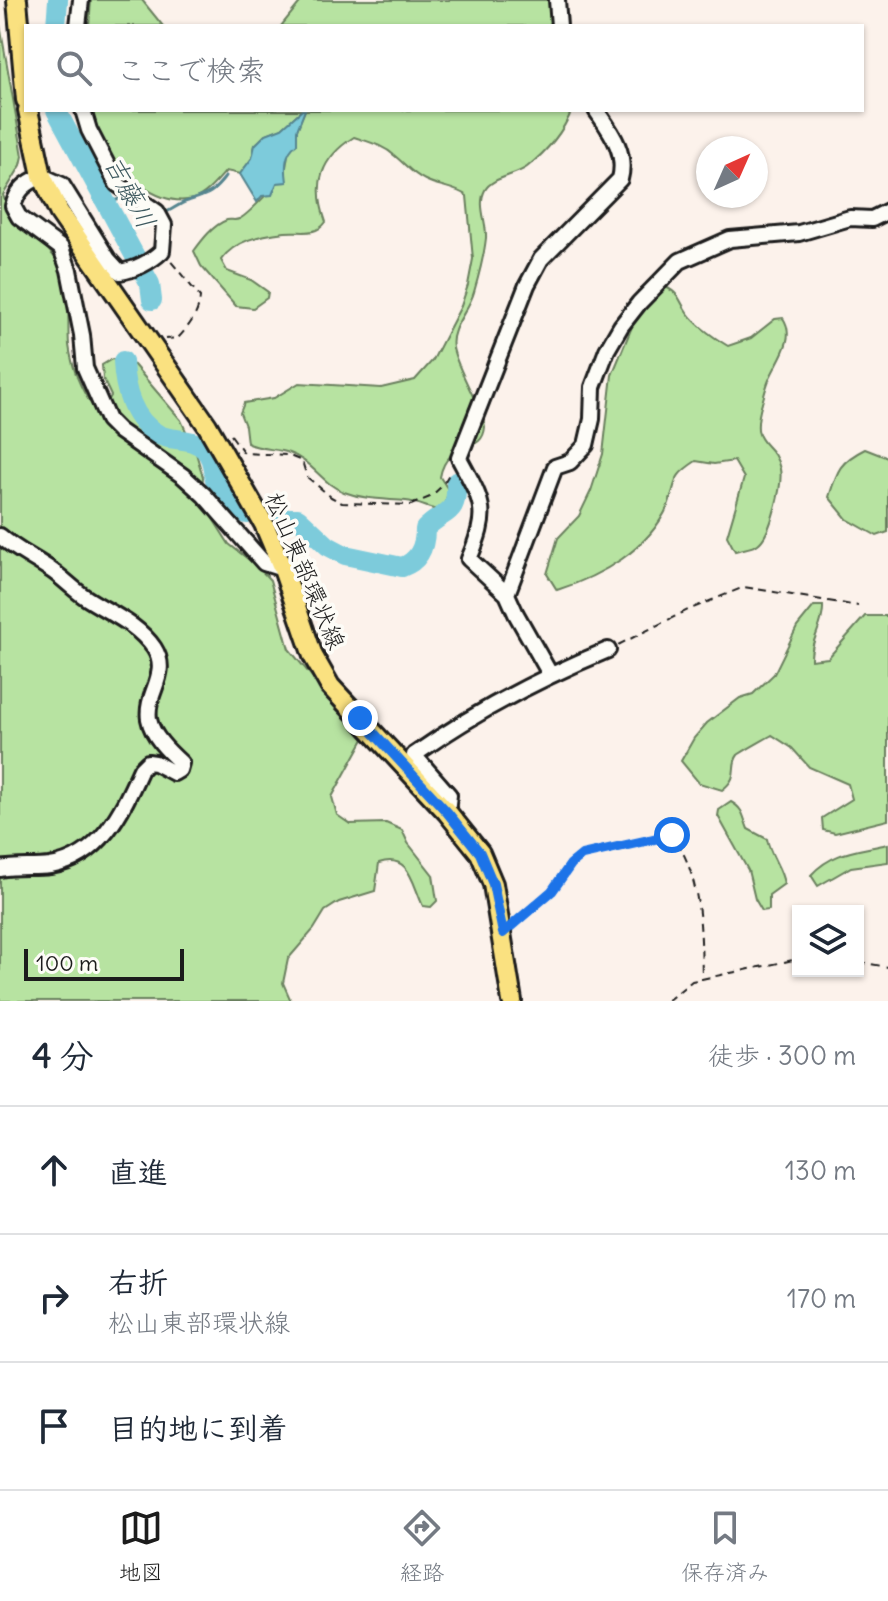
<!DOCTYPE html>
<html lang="ja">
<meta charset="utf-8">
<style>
:root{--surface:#fff;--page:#f2f2f3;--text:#1f2937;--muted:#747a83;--line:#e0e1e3;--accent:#1c1c1c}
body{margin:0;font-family:Delius,"Klee One",sans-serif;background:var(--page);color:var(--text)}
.controls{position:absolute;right:24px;bottom:24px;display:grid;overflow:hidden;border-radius:0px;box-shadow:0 2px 6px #0004}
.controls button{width:72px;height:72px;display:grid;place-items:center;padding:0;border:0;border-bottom:2px solid var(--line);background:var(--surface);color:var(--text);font:40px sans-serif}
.compass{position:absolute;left:696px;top:136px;width:72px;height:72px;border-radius:50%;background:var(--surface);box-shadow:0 2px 6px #0004;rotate:45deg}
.scale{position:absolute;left:24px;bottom:20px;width:160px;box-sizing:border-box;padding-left:8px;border:4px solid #1c1c1c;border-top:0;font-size:22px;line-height:28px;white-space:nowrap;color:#1c1c1c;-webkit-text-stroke:6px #fdfcf7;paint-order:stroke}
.stop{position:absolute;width:24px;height:24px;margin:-18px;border:6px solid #1a73e8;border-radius:50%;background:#fff}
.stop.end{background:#1a73e8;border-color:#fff;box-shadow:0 2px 8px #0008}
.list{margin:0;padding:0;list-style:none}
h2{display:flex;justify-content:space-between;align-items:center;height:104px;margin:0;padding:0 32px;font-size:34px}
h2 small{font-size:26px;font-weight:400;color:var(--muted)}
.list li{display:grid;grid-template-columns:52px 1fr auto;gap:24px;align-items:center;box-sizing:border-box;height:128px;padding:0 32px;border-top:2px solid var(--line)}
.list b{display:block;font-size:30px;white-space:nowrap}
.list p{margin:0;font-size:26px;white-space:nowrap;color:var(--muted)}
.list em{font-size:26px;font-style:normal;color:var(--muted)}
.icon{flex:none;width:44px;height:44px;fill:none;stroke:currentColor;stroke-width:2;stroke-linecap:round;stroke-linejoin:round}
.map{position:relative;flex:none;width:888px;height:1001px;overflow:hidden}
.search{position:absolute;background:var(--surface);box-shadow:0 2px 6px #0004;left:24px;right:24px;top:24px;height:88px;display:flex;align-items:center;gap:20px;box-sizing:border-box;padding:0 28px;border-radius:0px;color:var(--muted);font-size:30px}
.sheet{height:488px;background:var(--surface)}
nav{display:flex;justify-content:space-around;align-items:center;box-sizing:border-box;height:112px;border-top:2px solid var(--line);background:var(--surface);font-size:22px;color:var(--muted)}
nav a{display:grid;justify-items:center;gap:4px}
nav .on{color:var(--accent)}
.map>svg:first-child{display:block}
.green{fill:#b7e3a1;stroke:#6a805e;stroke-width:2}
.water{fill:#7dcbdb;stroke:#56858f;stroke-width:2}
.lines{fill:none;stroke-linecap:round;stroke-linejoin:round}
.stream{stroke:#56858f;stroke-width:3}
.river{stroke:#7dcbdb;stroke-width:20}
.minor-casing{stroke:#1c1c1c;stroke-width:20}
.major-casing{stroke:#1c1c1c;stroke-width:24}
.path{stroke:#1c1c1c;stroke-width:2;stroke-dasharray:8 6;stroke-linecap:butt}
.minor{stroke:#fdfcf7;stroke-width:14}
.major{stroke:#fae180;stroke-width:18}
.route{stroke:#1a73e8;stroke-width:10}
.labels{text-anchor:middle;stroke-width:7;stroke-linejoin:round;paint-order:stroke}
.street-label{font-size:24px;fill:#1c1c1c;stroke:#fdfcf7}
.water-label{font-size:26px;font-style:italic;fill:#3e595f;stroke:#fdfcf7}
</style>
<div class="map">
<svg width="888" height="1001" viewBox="0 0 888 1001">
<rect width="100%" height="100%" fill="#fcf2eb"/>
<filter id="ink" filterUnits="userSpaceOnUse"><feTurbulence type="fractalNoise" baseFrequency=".0125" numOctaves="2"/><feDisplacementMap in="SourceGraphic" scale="16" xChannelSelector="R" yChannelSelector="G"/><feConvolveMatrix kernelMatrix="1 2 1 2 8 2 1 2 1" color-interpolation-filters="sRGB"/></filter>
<g filter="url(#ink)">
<path class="green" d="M 91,0 L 142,0 L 163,26 L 89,26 Z
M 302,0 L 559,0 L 564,26 L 281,26 Z
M 0,25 L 23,156 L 21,165 L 3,195 C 13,230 44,236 60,266 C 72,290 67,319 69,345 C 72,368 81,390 94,408 L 106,404 L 111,396 L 103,379 L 102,365 L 112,359 L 134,365 L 181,420 L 196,453 L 203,477 L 201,500 L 229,544 L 258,567 L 270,580 L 289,649 L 364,739 L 332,797 L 337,815 L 350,824 L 386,823 L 402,830 L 408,843 L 433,875 L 437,901 L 431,907 L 423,906 C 412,883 410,853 379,863 L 375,891 L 339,902 L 325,911 L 314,929 L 288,959 L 283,983 L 291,1001 L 0,1001 Z
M 90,110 L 302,110 L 282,128 L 266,134 L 255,145 L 252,158 L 240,174 L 226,171 C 217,181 206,195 193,199 C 160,208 118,173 103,145 C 97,135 94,121 90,110 Z
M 305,110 L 572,110 C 563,132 546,152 527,167 C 515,176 492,177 485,190 C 477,205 487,222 486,238 C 484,256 479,275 474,292 C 469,311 449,328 453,348 C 457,370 485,414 485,427 C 483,456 447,438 440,477 L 449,491 L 444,504 L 436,510 C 426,507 416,502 406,501 C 385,499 365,500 344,492 C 322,484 311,460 289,453 C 275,448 261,450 247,443 L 245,426 L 240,413 L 244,403 L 274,398 L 299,383 L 381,388 L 415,380 L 433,360 L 461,306 L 468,285 L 473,259 L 467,196 C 455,187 439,187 425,180 C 412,174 406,165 395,156 C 383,145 369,142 354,137 C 321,158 312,184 326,222 C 315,237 301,230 285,232 C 261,235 235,240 221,260 L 227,271 L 251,280 L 268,292 L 267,298 L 253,308 L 236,306 L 201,266 L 194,251 C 202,240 213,225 227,220 C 231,219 235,221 239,219 C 246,217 280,181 284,174 C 287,168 287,157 289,149 L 297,144 L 297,130 Z
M 666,287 C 681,295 678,299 687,312 C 697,326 713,337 728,346 L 751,338 L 775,319 L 783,318 C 797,339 777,360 769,380 C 766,387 764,396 762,403 C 748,450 773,437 780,469 C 783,483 771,535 758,544 C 753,548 741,549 735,551 L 727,536 L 744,478 L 734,461 L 714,464 L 696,461 C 670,478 678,480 668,506 C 648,550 601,576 557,590 L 547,574 L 558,538 L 579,516 L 591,491 L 603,454 L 612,375 L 636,317 Z
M 865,449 L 888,458 L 888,532 L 877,536 L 847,519 L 829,497 C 837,471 839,462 865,449 Z
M 814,606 L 823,606 C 824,626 810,639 811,660 L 828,658 L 865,616 L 888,616 L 888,820 L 835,833 L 823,830 L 822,818 L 852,799 L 848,784 L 809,767 L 792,748 L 772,735 C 767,738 740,753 738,755 C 729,766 741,776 722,790 L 699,783 L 681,761 L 694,738 L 707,723 L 740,698 L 753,694 L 774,674 L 797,627 Z
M 731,802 C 744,809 743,817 748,829 L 767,839 C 770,856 782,868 784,884 L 769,895 L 769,910 L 762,911 L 755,899 L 748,870 L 718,816 L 719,810 Z
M 888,844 L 888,862 L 851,867 L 818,886 L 811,875 C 833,851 858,851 888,844 Z"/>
<path class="water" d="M 302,110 L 305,110 L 297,130 L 297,144 C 284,153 285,168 287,182 L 277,183 L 272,195 L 262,196 L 257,202 L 240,174 L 252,158 L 255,145 L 266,134 L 282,128 Z"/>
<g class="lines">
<path class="stream" d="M 106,204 L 122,198 L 129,201
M 164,213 C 172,210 180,203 188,201 C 209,194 212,194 226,176"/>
<path class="river" d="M 56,26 L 58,0
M 56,110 L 150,284 L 152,300
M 123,361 C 124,388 132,421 159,435 C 175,442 191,436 205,450 C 216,461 211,478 219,489 C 226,499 238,507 247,514
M 274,518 L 298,518 L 328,546 L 345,555 L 402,567 C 419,561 425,547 425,529 C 444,509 458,517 456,482"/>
<defs>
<path id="minor" d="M 557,0 L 559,26
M 78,26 L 81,0
M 83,110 L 89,130 L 117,184 L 157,212 L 164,225 L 162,251 C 149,263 137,269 120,272 L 108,259 L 62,185 L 42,176 C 26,183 18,189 13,206 L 19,217 L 61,248 L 69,270 L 82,335 L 85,368 L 108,420 L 119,431 L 183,476 L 204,495 L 264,563 L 283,569
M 0,536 C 16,550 34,558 51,570 C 63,578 73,589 85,597 C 109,613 137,623 154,648 C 171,674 145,693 149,719 C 152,736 169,752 181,763 L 179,770 L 174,773 L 155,763 L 148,762 L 141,769 C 122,811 101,858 50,866 C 34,868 16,866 0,869
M 507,594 L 555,467 L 570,462 L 586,445 L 592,419 L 593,387 L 607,350 L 621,326 L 639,303 L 680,261 L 730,239 L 799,233 L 850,218 L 872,219 L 888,211
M 550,674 L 516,614 L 507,594 L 469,559 C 490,510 483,503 459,458 L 527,285 L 541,259 L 620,179 C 627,152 611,132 596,110
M 447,812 L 449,795 L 414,755 C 475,712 540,678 608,650"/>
<path id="major" d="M 17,0 L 26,100
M 28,110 L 42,176 L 59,212 L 207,425 L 264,524 L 283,569 L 313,656 L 330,686 L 447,812 L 480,853 L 493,884 L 512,1001"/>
</defs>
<use href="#minor" class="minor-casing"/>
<use href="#major" class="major-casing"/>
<path class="path" d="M 165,339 L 178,338 C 189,326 199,314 200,297 L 169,259
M 231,435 L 244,453 L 287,455 L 302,461 L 307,477 L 331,497 L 342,503 L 411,505 L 430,497 L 442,486 L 451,471
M 618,645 L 688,610 L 744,587 L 858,606
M 516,923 L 552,891 L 571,864 L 582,855 L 672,835 C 702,874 701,933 702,980
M 858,962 L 888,967
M 667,1001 L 692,981 L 798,959"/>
<use href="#minor" class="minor"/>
<use href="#major" class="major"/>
</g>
</g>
<g class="lines" filter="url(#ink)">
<path class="route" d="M 360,718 L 447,812 L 480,853 L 493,884 L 503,933 L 552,891 L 571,864 L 582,855 L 672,835"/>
</g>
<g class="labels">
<g class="street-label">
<text transform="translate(305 571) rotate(67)" y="8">松山東部環状線</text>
</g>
<g class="water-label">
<text transform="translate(130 192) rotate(62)" y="9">吉藤川</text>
</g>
</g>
</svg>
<div class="controls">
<button><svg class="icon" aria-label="layers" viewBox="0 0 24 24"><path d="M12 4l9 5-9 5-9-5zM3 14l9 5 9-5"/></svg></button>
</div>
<svg class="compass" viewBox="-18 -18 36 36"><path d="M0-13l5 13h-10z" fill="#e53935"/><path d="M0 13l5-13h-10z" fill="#747a83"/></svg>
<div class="scale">100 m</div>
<div class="stop" style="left:672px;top:835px"></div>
<div class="stop end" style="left:360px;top:718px"></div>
<div class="search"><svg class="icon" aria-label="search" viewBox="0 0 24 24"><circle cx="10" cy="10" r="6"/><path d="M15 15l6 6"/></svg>ここで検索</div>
</div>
<section class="sheet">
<h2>4 分<small>徒歩 · 300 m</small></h2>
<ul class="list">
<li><svg class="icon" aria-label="ahead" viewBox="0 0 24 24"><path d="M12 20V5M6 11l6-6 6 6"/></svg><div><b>直進</b></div><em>130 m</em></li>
<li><svg class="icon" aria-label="right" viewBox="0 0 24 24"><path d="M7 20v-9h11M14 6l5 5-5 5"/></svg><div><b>右折</b><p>松山東部環状線</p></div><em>170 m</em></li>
<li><svg class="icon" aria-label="arrive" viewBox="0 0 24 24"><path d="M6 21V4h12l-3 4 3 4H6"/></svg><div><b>目的地に到着</b></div></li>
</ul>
</section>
<nav>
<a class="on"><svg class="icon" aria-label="map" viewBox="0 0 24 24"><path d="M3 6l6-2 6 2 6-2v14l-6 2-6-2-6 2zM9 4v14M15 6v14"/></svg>地図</a>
<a><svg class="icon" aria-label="directions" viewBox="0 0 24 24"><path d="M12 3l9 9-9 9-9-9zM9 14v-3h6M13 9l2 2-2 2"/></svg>経路</a>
<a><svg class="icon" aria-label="saved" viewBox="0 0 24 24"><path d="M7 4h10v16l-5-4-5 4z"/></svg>保存済み</a>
</nav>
